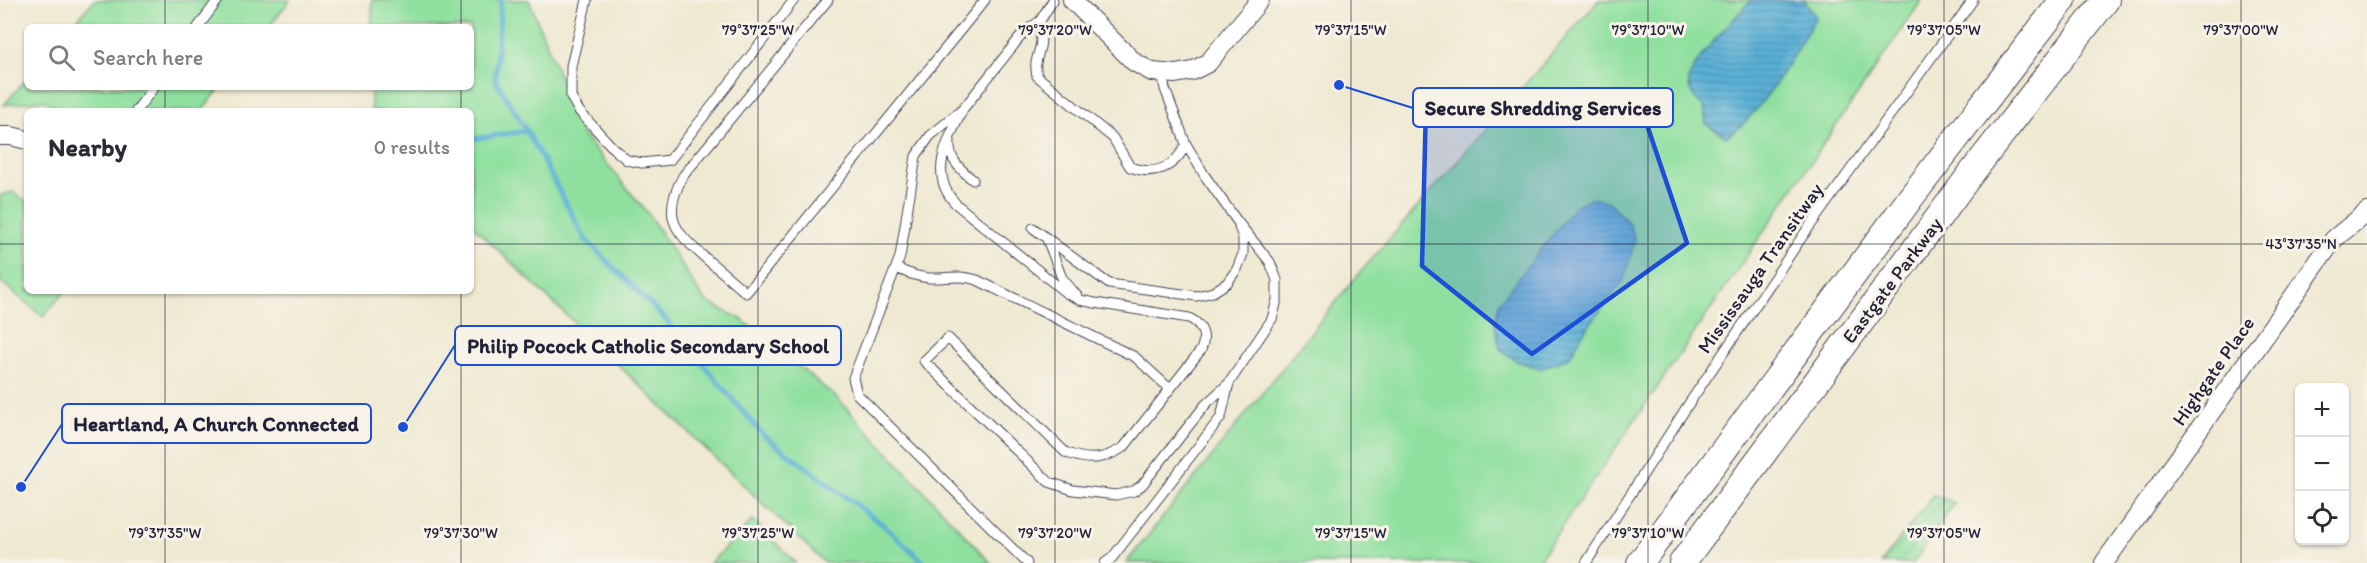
<!DOCTYPE html>
<meta charset="utf-8">
<style>
:root{--surface:#fff;--page:#f2f2f3;--text:#2b2b33;--muted:#7c7c81;--line:#e1e1e2}
body{margin:0;font-family:Itim,sans-serif;background:var(--page);color:var(--text)}
.controls{position:absolute;right:18px;bottom:18px;display:grid;overflow:hidden;border-radius:9px;box-shadow:0 2px 4px #0004}
.controls button{width:54px;height:54px;display:grid;place-items:center;padding:0;border:0;border-bottom:2px solid var(--line);background:var(--surface);color:var(--text);font:30px sans-serif}
.list{margin:0;padding:0;list-style:none}
h2{display:flex;justify-content:space-between;align-items:center;height:78px;margin:0;padding:0 24px;font-size:26px}
h2 small{font-size:20px;font-weight:400;color:var(--muted)}
.icon{flex:none;width:33px;height:33px;fill:none;stroke:currentColor;stroke-width:2;stroke-linecap:round;stroke-linejoin:round}
.map{position:relative;flex:none;width:2367px;height:563px;overflow:hidden}
.search{position:absolute;background:var(--surface);box-shadow:0 2px 4px #0004;left:24px;top:24px;width:450px;height:66px;display:flex;align-items:center;gap:15px;box-sizing:border-box;padding:0 21px;border-radius:9px;color:var(--muted);font-size:22px}
.panel{position:absolute;background:var(--surface);box-shadow:0 2px 4px #0004;left:24px;top:108px;width:450px;height:186px;border-radius:9px}
.map>svg:first-child{display:block}
.grass{fill:#8fe09f;stroke:#58816d;stroke-width:1.5}
.garden{fill:url(#garden-furrows);stroke:#58816d;stroke-width:1.5}
.water{fill:url(#water-rules);stroke:#3e6988;stroke-width:1.5}
.lines{fill:none;stroke-linecap:round;stroke-linejoin:round}
.stream{stroke:#5ab0d6;stroke-width:5}
.lane-casing{stroke:#414052;stroke-width:11}
.street-casing{stroke:#414052;stroke-width:20}
.secondary-casing{stroke:#414052;stroke-width:28}
.lane{stroke:#fff;stroke-width:9}
.street{stroke:#fff;stroke-width:18}
.secondary{stroke:#fff;stroke-width:26}
.marked{fill:#1d4ed8;fill-opacity:0.2;stroke:#1d4ed8;stroke-width:4.5;stroke-linejoin:round}
.ticks{fill:none;stroke:#22223b;stroke-width:1.5;stroke-opacity:0.45}
.labels{text-anchor:middle;stroke-width:6;stroke-linejoin:round;paint-order:stroke}
.street-label{font-size:20px;fill:#22223b;stroke:#f7f3e8}
.ticks-label{font-size:15px;text-anchor:middle;fill:#22223b;stroke:#f7f3e8;stroke-width:6;stroke-linejoin:round;paint-order:stroke}
.leader{fill:none;stroke:#1d4ed8;stroke-width:2}
.callout-dot{fill:#1d4ed8;stroke:#f7f3e8;stroke-width:2}
.callout{fill:#f7f3e8;stroke:#1d4ed8;stroke-width:2}
.callout-label{font-size:21px;text-anchor:middle;font-weight:bold;fill:#22223b}
</style>
<div class="map">
<svg width="2367" height="563" viewBox="0 0 2367 563">
<defs>
<pattern id="garden-furrows" width="10" height="10" patternUnits="userSpaceOnUse" patternTransform="scale(1.5)"><rect width="10" height="10" fill="#8fe09f"/><path d="M-1 1l2-2M0 10L10 0M9 11l2-2" fill="none" stroke="#7bc08a"/></pattern>
<pattern id="water-rules" width="6" height="5" patternUnits="userSpaceOnUse" patternTransform="scale(1.5)"><rect width="6" height="5" fill="#5ab0d6"/><path d="M0 2.5h6" fill="none" stroke="#4a8faf"/></pattern>
</defs>
<rect width="100%" height="100%" fill="#f7f3e8"/>
<filter id="ink" filterUnits="userSpaceOnUse"><feTurbulence type="fractalNoise" baseFrequency=".0167" numOctaves="2"/><feDisplacementMap in="SourceGraphic" scale="12" xChannelSelector="R" yChannelSelector="G"/><feConvolveMatrix kernelMatrix="1 2 1 2 8 2 1 2 1" color-interpolation-filters="sRGB"/></filter>
<filter id="wash" filterUnits="userSpaceOnUse"><feTurbulence type="fractalNoise" baseFrequency=".008" numOctaves="4" result="noise"/><feDisplacementMap in="SourceGraphic" scale="24" xChannelSelector="R" yChannelSelector="G"/><feGaussianBlur stdDeviation="1.35" result="paint"/><feColorMatrix in="noise" values="0 0 0 0 0 0 0 0 0 0 0 0 0 0 0 0 0 1.4 0 .05"/><feComposite in="paint" operator="in"/></filter>
<g filter="url(#wash)">
<rect width="100%" height="100%" fill="#efe9d1"/>
<path class="grass" d="M 94,0 L 290,0 L 269,27 L 71,27 Z
M 372,0 L 529,0 L 583,135 L 649,215 L 705,301 L 741,319 L 836,397 L 991,563 L 825,563 L 471,224 L 471,111 L 371,111 L 371,87 L 471,87 L 471,27 L 372,27 Z
M 1599,0 L 1922,0 L 1537,563 L 1126,563 L 1351,283 Z
M 27,78 L 27,87 L 221,87 L 202,111 L 63,111 L 43,100 L 4,105 Z
M 13,192 L 27,202 L 27,291 L 65,291 L 43,317 L 0,281 L 0,195 Z
M 753,520 L 796,563 L 710,563 Z"/>
<path class="garden" d="M 1934,495 L 1955,503 L 1913,563 L 1881,563 Z"/>
<path class="water" d="M 1751,0 L 1804,0 L 1816,17 C 1796,51 1759,119 1726,137 L 1706,124 L 1704,107 C 1696,100 1687,91 1689,79 C 1693,59 1736,17 1751,0 Z
M 1590,198 L 1609,202 L 1630,225 L 1635,240 L 1624,280 L 1584,332 L 1570,357 L 1541,369 L 1517,361 L 1500,349 L 1495,323 L 1499,303 L 1575,206 Z"/>
<g class="lines">
<path class="stream" d="M 501,0 L 495,80 L 527,131 L 585,239 L 665,319 L 763,435 L 882,524 L 925,563
M 471,139 L 527,131"/>
</g>
</g>
<g filter="url(#ink)">
<g class="lines">
<defs>
<path id="lane" d="M 587,0 L 571,66 L 571,97 L 579,111 L 614,149 L 627,160 L 642,163 L 670,160 L 794,0
M 828,0 L 683,176 C 662,215 673,230 703,256 C 717,268 732,280 746,293 L 985,0
M 1040,21 C 1040,29 1042,39 1040,47 C 1037,60 1034,62 1037,76 L 1113,138 L 1130,167 C 1155,176 1175,168 1186,144
M 198,27 L 218,0
M 963,109 C 948,141 927,174 956,204 L 1066,293 L 1080,300 L 1095,303 L 1189,318 C 1202,324 1207,336 1201,350 L 1124,447 C 1104,460 1088,462 1065,452 L 948,338 L 924,361 L 1049,482 L 1073,490 L 1116,495 L 1134,491 L 1142,485 L 1206,404 L 1229,383 L 1272,319 L 1277,300 L 1277,280 L 1270,262 L 1237,221 L 1205,176 L 1186,144 L 1165,89 L 1162,73
M 136,111 L 154,87
M 950,141 C 948,159 960,169 973,180
M 1033,228 L 1109,284 L 1197,296 L 1213,292 L 1227,283 L 1237,269 L 1243,254 L 1243,237 L 1239,227
M 1047,239 L 1062,278 L 1078,297
M 896,268 C 907,273 917,277 929,278 C 948,279 956,274 977,280 L 1135,357 L 1170,389
M 1027,563 L 857,394 L 853,378 L 900,257 L 916,156 L 930,136 L 963,109 L 1025,31 L 1040,21 L 1053,0
M 1105,563 L 1112,558 L 1221,417 L 1229,383
M 1586,563 L 1690,402 L 1802,237 L 1973,0"/>
<path id="street" d="M 1072,0 L 1134,62 L 1152,72 L 1175,74 L 1192,71 L 1208,63 L 1260,0
M 0,136 L 11,136 L 27,140
M 2104,563 L 2334,239 L 2367,212"/>
<path id="secondary" d="M 1640,563 L 1912,196 L 2063,0
M 1682,563 L 1970,175 L 2106,0"/>
</defs>
<use href="#lane" class="lane-casing"/>
<use href="#street" class="street-casing"/>
<use href="#secondary" class="secondary-casing"/>
<use href="#lane" class="lane"/>
<use href="#street" class="street"/>
<use href="#secondary" class="secondary"/>
</g>
</g>
<path class="marked" d="M 1426,105 L 1643,113 L 1687,243 L 1532,354 L 1422,266 Z"/>
<path class="ticks" d="M 165,0 L 165,27M 461,0 L 461,27M 758,0 L 758,563M 1055,0 L 1055,563M 1351,0 L 1351,563M 1648,0 L 1648,563M 1944,0 L 1944,563M 2241,0 L 2241,563M 165,87 L 165,111M 461,87 L 461,111M 0,244 L 27,244M 471,244 L 2367,244M 165,291 L 165,563M 461,291 L 461,563"/>
<g class="labels">
<g class="street-label">
<text transform="translate(1760 268) rotate(-55)" y="7">Mississauga Transitway</text>
<text transform="translate(1892 280) rotate(-53)" y="7">Eastgate Parkway</text>
<text transform="translate(2213 371) rotate(-55)" y="7">Highgate Place</text>
</g>
</g>
<g class="ticks-label">
<text x="758" y="35">79°37'25"W</text>
<text x="1055" y="35">79°37'20"W</text>
<text x="1351" y="35">79°37'15"W</text>
<text x="1648" y="35">79°37'10"W</text>
<text x="1944" y="35">79°37'05"W</text>
<text x="2241" y="35">79°37'00"W</text>
<text x="2301" y="249">43°37'35"N</text>
<text x="165" y="538">79°37'35"W</text>
<text x="461" y="538">79°37'30"W</text>
<text x="758" y="538">79°37'25"W</text>
<text x="1055" y="538">79°37'20"W</text>
<text x="1351" y="538">79°37'15"W</text>
<text x="1648" y="538">79°37'10"W</text>
<text x="1944" y="538">79°37'05"W</text>
</g>
<path class="leader" d="M1339 85L1413 108M403 427L455 345M21 487L62 424"/>
<g class="callout-dot">
<circle cx="1339" cy="85" r="6"/>
<circle cx="403" cy="427" r="6"/>
<circle cx="21" cy="487" r="6"/>
</g>
<g class="callout">
<rect x="1413" y="88" width="260" height="39" rx="6"/>
<rect x="455" y="326" width="386" height="39" rx="6"/>
<rect x="62" y="404" width="309" height="39" rx="6"/>
</g>
<g class="callout-label">
<text x="1543" y="115">Secure Shredding Services</text>
<text x="648" y="353">Philip Pocock Catholic Secondary School</text>
<text x="216" y="431">Heartland, A Church Connected</text>
</g>
</svg>
<div class="controls">
<button>+</button>
<button>−</button>
<button><svg class="icon" aria-label="locate" viewBox="0 0 24 24"><circle cx="12" cy="12" r="6"/><path d="M12 2v4M12 18v4M2 12h4M18 12h4"/></svg></button>
</div>
<div class="search"><svg class="icon" aria-label="search" viewBox="0 0 24 24"><circle cx="10" cy="10" r="6"/><path d="M15 15l6 6"/></svg>Search here</div>
<section class="panel">
<h2>Nearby<small>0 results</small></h2>
<ul class="list">
</ul>
</section>
</div>
